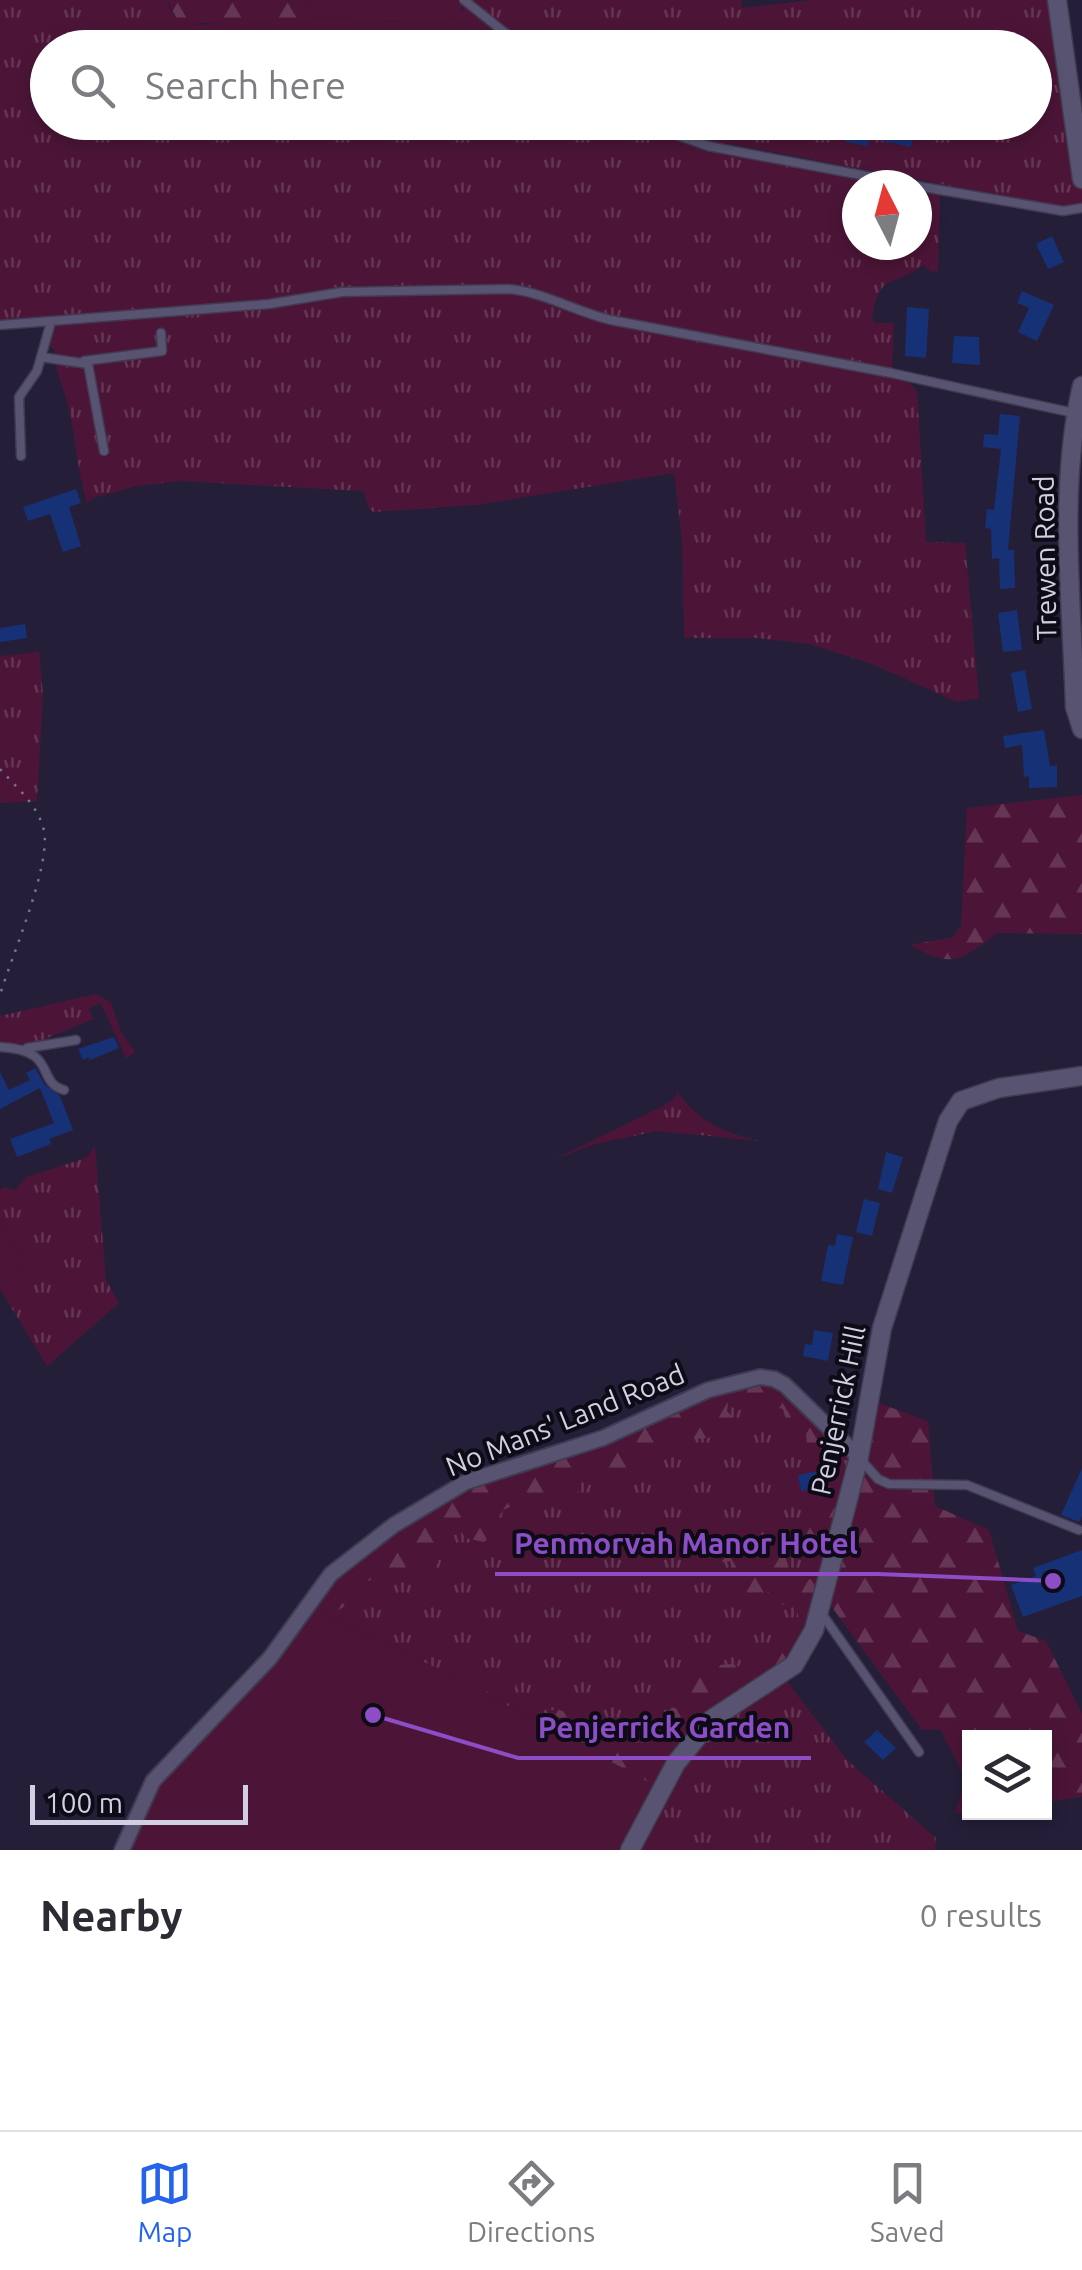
<!DOCTYPE html>
<style>
:root{--surface:#fff;--page:#f7f7f7;--text:#2b2b33;--muted:#7c7c81;--line:#e1e1e2;--accent:#2563eb}
body{margin:0;font-family:Ubuntu,sans-serif;background:var(--page);color:var(--text)}
.controls{position:absolute;right:30px;bottom:30px;display:grid;overflow:hidden;border-radius:0px;box-shadow:0 5px 15px #0003}
.controls button{width:90px;height:90px;display:grid;place-items:center;padding:0;border:0;border-bottom:2px solid var(--line);background:var(--surface);color:var(--text);font:50px sans-serif}
.compass{position:absolute;left:842px;top:170px;width:90px;height:90px;border-radius:50%;background:var(--surface);box-shadow:0 5px 15px #0003;rotate:354deg}
.scale{position:absolute;left:30px;bottom:25px;width:218px;box-sizing:border-box;padding-left:10px;border:5px solid #d1cfe1;border-top:0;font-size:28px;line-height:35px;white-space:nowrap;color:#d1cfe1;-webkit-text-stroke:8px #0d0b16;paint-order:stroke}
.list{margin:0;padding:0;list-style:none}
h2{display:flex;justify-content:space-between;align-items:center;height:130px;margin:0;padding:0 40px;font-size:42px}
h2 small{font-size:32px;font-weight:400;color:var(--muted)}
.icon{flex:none;width:55px;height:55px;fill:none;stroke:currentColor;stroke-width:2;stroke-linecap:round;stroke-linejoin:round}
.map{position:relative;flex:none;width:1082px;height:1850px;overflow:hidden}
.search{position:absolute;background:var(--surface);box-shadow:0 5px 15px #0003;left:30px;right:30px;top:30px;height:110px;display:flex;align-items:center;gap:25px;box-sizing:border-box;padding:0 35px;border-radius:55px;color:var(--muted);font-size:38px}
.sheet{height:280px;background:var(--surface)}
nav{display:flex;justify-content:space-around;align-items:center;box-sizing:border-box;height:140px;border-top:2px solid var(--line);background:var(--surface);font-size:28px;color:var(--muted)}
nav a{display:grid;justify-items:center;gap:5px}
nav .on{color:var(--accent)}
.map>svg:first-child{display:block}
.grass{fill:url(#grass-tufts);fill-rule:evenodd}
.forest{fill:url(#forest-firs)}
.garden{fill:#4c1537}
.building{fill:#163176}
.lines{fill:none;stroke-linecap:round;stroke-linejoin:round}
.service-casing{stroke:#403b51;stroke-width:11}
.minor-casing{stroke:#403b51;stroke-width:18}
.tertiary-casing{stroke:#403b51;stroke-width:21}
.path{stroke:#79758b;stroke-width:2.5;stroke-dasharray:2.5 8;stroke-linecap:butt}
.service{stroke:#585371;stroke-width:8}
.minor{stroke:#585371;stroke-width:14}
.tertiary{stroke:#585371;stroke-width:18}
.labels{text-anchor:middle;stroke-width:8;stroke-linejoin:round;paint-order:stroke}
.street-label{font-size:28px;fill:#d1cfe1;stroke:#0d0b16}
.leader{fill:none;stroke:#8c4dc6;stroke-width:4}
.callout-dot{fill:#8c4dc6;stroke:#0d0b16;stroke-width:4}
.callout-label{font-size:30px;text-anchor:middle;font-weight:bold;fill:#8c4dc6;stroke:#0d0b16;stroke-width:8;stroke-linejoin:round;paint-order:stroke}
</style>
<div class="map">
<svg width="1082" height="1850" viewBox="0 0 1082 1850">
<defs>
<pattern id="grass-tufts" width="24" height="20" patternUnits="userSpaceOnUse" patternTransform="scale(2.5)"><rect width="24" height="20" fill="#4c1537"/><path d="M3 7l-1-3M5 7V3M7 7l1-3M15 17l-1-3M17 17v-4M19 17l1-3" fill="none" stroke="#653654"/></pattern>
<pattern id="forest-firs" width="22" height="20" patternUnits="userSpaceOnUse" patternTransform="scale(2.5)"><rect width="22" height="20" fill="#4c1537"/><path d="M5 1l3.5 6h-7zM16 11l3.5 6h-7z" fill="#653654"/></pattern>
</defs>
<rect width="100%" height="100%" fill="#241e39"/>
<path class="grass" d="M 0,0 L 167,0 C 170,13 181,24 195,25 L 298,18 L 436,23 L 463,10 L 464,0 L 741,0 L 742,8 L 812,0 L 1057,0 L 1082,179 L 1082,204 L 1061,207 L 727,143 L 725,149 L 709,149 L 895,185 L 857,185 L 857,245 L 917,245 L 917,189 L 940,193 L 938,271 L 931,272 L 924,265 C 891,288 879,272 872,319 L 875,323 L 894,323 L 892,366 L 917,391 L 926,542 L 965,543 L 979,698 L 957,702 L 872,664 L 809,644 L 757,638 L 684,638 L 682,541 L 674,473 L 476,505 L 373,512 L 368,507 L 364,492 L 361,491 L 181,481 L 137,486 L 93,498 L 87,503 C 77,471 76,438 68,406 C 64,386 54,371 55,350 L 49,345 L 54,321 L 0,324 ZM 48,48 L 1034,48 L 1034,122 L 48,122 Z
M 39,652 L 43,695 L 37,801 L 0,803 L 0,656 Z
M 96,994 L 111,1003 L 121,1032 L 135,1052 L 126,1058 L 101,1003 L 89,1008 L 93,1019 L 35,1043 L 0,1044 L 0,1016 Z
M 677,1091 C 698,1122 724,1133 760,1141 L 658,1131 L 595,1144 L 553,1160 L 661,1107 L 675,1098 Z
M 95,1146 L 106,1280 L 119,1303 L 47,1366 L 0,1289 L 23,1273 L 20,1252 L 0,1224 L 0,1190 L 4,1187 L 16,1190 L 26,1177 L 86,1158 Z
M 765,1380 L 851,1456 L 811,1629 L 711,1717 L 661,1789 L 455,1677 L 312,1608 L 335,1578 Z
M 782,1675 L 847,1760 L 936,1838 L 935,1850 L 713,1850 L 647,1822 L 714,1720 Z"/>
<path class="forest" d="M 167,0 L 307,0 L 312,12 L 322,19 C 280,18 240,25 199,23 L 191,31 L 176,17 Z
M 1082,795 L 1082,934 L 997,933 C 960,961 953,969 910,945 L 953,937 L 961,926 L 967,808 Z
M 742,1383 L 775,1384 L 839,1445 L 836,1450 L 818,1452 L 807,1444 L 806,1433 L 786,1420 L 783,1409 C 772,1405 769,1409 759,1409 C 748,1408 741,1401 728,1402 L 727,1411 L 735,1420 L 728,1436 L 695,1439 L 685,1431 L 679,1447 L 672,1450 L 659,1444 L 656,1450 L 637,1458 L 634,1472 L 624,1479 L 611,1476 L 604,1469 L 581,1481 L 577,1494 L 568,1502 L 551,1502 L 545,1492 L 503,1510 L 500,1528 L 484,1542 L 465,1538 L 458,1524 L 444,1531 L 438,1563 L 429,1572 L 403,1574 L 396,1584 L 370,1580 L 360,1588 L 352,1602 L 328,1616 L 312,1608 L 335,1578 L 398,1528 L 459,1490 Z
M 873,1401 L 928,1421 L 935,1506 L 989,1530 L 1018,1631 L 1046,1641 L 1082,1714 L 1082,1797 L 1045,1802 L 1044,1738 L 970,1738 L 969,1811 L 955,1813 L 966,1780 L 940,1729 L 922,1730 L 831,1606 L 824,1602 Z
M 833,1468 L 844,1475 L 846,1480 L 811,1629 L 792,1664 L 711,1717 L 661,1789 L 485,1693 L 492,1690 L 491,1684 L 498,1676 L 509,1677 L 516,1686 L 510,1696 L 517,1706 L 525,1702 L 534,1703 L 540,1713 L 546,1716 L 551,1710 L 563,1711 L 572,1725 L 583,1720 L 599,1731 L 603,1746 L 616,1747 L 625,1762 L 639,1769 L 642,1747 L 663,1741 L 658,1724 L 668,1710 L 694,1703 L 689,1689 L 695,1672 L 712,1659 L 720,1665 L 734,1664 L 747,1671 L 752,1654 L 782,1654 C 788,1634 805,1624 795,1603 L 783,1605 L 772,1592 L 748,1593 L 737,1582 L 730,1561 L 711,1564 L 701,1552 L 702,1536 L 715,1528 L 731,1528 L 742,1547 L 747,1548 L 756,1537 L 772,1536 L 786,1547 L 786,1573 L 794,1570 L 811,1580 L 818,1567 L 817,1549 L 824,1542 L 813,1540 L 806,1533 L 806,1520 L 820,1511 L 822,1490 L 830,1488 L 824,1471 Z"/>
<path class="garden" d="M 307,0 L 463,0 L 465,3 L 456,17 L 436,23 L 322,19 L 312,12 Z
M 0,1224 L 20,1252 L 23,1274 L 0,1289 Z
M 312,1608 L 455,1677 L 661,1789 L 644,1820 L 713,1850 L 126,1850 L 157,1782 Z"/>
<path class="building" d="M 849,122 L 902,122 L 900,128 L 914,131 L 911,147 L 869,138 L 868,146 L 845,142 Z
M 1052,236 L 1064,262 L 1048,269 L 1036,244 Z
M 1022,291 L 1054,305 L 1037,341 L 1018,332 L 1029,308 L 1017,303 Z
M 907,307 L 929,309 L 926,358 L 905,356 Z
M 954,336 L 979,337 L 980,365 L 952,363 Z
M 1000,414 L 1020,416 L 1008,550 L 1014,550 L 1015,588 L 1000,589 L 999,558 L 992,559 L 991,529 L 985,528 L 987,509 L 994,510 L 1001,449 L 983,447 L 984,434 L 998,435 Z
M 76,489 L 81,503 L 69,507 L 81,546 L 63,552 L 50,514 L 28,521 L 23,507 Z
M 1017,610 L 1022,650 L 1003,652 L 998,613 Z
M 25,624 L 27,638 L 0,642 L 0,628 Z
M 1025,670 L 1032,709 L 1018,712 L 1011,673 Z
M 1044,730 L 1050,766 L 1057,765 L 1057,787 L 1029,788 L 1029,776 L 1024,777 L 1022,745 L 1005,748 L 1003,736 Z
M 114,1037 L 119,1048 L 90,1060 L 88,1057 L 83,1060 L 78,1049 Z
M 35,1068 L 45,1085 L 60,1096 L 73,1130 L 49,1139 L 51,1144 L 17,1157 L 10,1139 L 54,1123 L 40,1088 L 0,1109 L 0,1072 L 9,1090 L 30,1080 L 26,1073 Z
M 886,1152 L 903,1157 L 892,1193 L 878,1189 Z
M 864,1199 L 880,1203 L 872,1236 L 856,1232 Z
M 837,1234 L 853,1237 L 843,1285 L 821,1281 L 828,1245 L 835,1246 Z
M 814,1330 L 833,1333 L 828,1361 L 803,1356 L 805,1344 L 812,1345 Z
M 1082,1468 L 1082,1516 L 1079,1522 L 1061,1515 Z
M 818,1471 L 821,1488 L 801,1491 L 798,1475 Z
M 1082,1550 L 1082,1596 L 1023,1617 L 1011,1585 L 1036,1576 L 1033,1568 Z
M 877,1730 L 896,1748 L 883,1760 L 864,1742 Z"/>
<g class="lines">
<defs>
<path id="service" d="M 464,0 L 524,48
M 640,122 L 708,146 L 914,185
M 917,186 L 1063,211 L 1082,208
M 0,325 L 269,304 L 342,292 L 508,289 C 544,292 576,312 611,320 L 891,373 L 1074,413
M 41,357 L 88,364 L 104,451
M 84,361 L 162,351 L 161,333
M 21,456 L 19,397 L 37,371 L 51,322
M 0,1047 C 59,1050 35,1082 64,1090
M 27,1048 L 76,1040
M 862,1461 L 878,1479 L 889,1484 L 967,1485 L 1079,1530
M 822,1614 L 919,1752"/>
<path id="minor" d="M 122,1850 L 153,1781 L 270,1658 L 331,1574 L 394,1525 L 466,1482 L 603,1438 L 708,1390 L 760,1377 L 774,1379 L 785,1385 L 859,1457"/>
<path id="tertiary" d="M 1057,0 L 1082,179
M 1082,386 C 1058,487 1072,604 1075,707 L 1082,729
M 630,1850 L 676,1763 L 712,1719 L 794,1665 L 814,1630 L 859,1457 L 882,1328 L 948,1121 L 961,1101 L 999,1088 L 1082,1076"/>
</defs>
<use href="#service" class="service-casing"/>
<use href="#minor" class="minor-casing"/>
<use href="#tertiary" class="tertiary-casing"/>
<path class="path" d="M 0,769 C 16,787 39,806 44,831 C 51,866 11,958 0,995"/>
<use href="#service" class="service"/>
<use href="#minor" class="minor"/>
<use href="#tertiary" class="tertiary"/>
</g>
<g class="labels">
<g class="street-label">
<text transform="translate(1045 558) rotate(-91)" y="10">Trewen Road</text>
<text transform="translate(838 1410) rotate(-78)" y="10">Penjerrick Hill</text>
<text transform="translate(565 1420) rotate(-22)" y="10">No Mans' Land Road</text>
</g>
</g>
<path class="leader" d="M1053 1581L878 1574H495M373 1715L518 1758H811"/>
<g class="callout-dot">
<circle cx="1053" cy="1581" r="10"/>
<circle cx="373" cy="1715" r="10"/>
</g>
<g class="callout-label">
<text x="686" y="1554">Penmorvah Manor Hotel</text>
<text x="664" y="1738">Penjerrick Garden</text>
</g>
</svg>
<div class="controls">
<button><svg class="icon" aria-label="layers" viewBox="0 0 24 24"><path d="M12 4l9 5-9 5-9-5zM3 14l9 5 9-5"/></svg></button>
</div>
<svg class="compass" viewBox="-18 -18 36 36"><path d="M0-13l5 13h-10z" fill="#e53935"/><path d="M0 13l5-13h-10z" fill="#7c7c81"/></svg>
<div class="scale">100 m</div>
<div class="search"><svg class="icon" aria-label="search" viewBox="0 0 24 24"><circle cx="10" cy="10" r="6"/><path d="M15 15l6 6"/></svg>Search here</div>
</div>
<section class="sheet">
<h2>Nearby<small>0 results</small></h2>
<ul class="list">
</ul>
</section>
<nav>
<a class="on"><svg class="icon" aria-label="map" viewBox="0 0 24 24"><path d="M3 6l6-2 6 2 6-2v14l-6 2-6-2-6 2zM9 4v14M15 6v14"/></svg>Map</a>
<a><svg class="icon" aria-label="directions" viewBox="0 0 24 24"><path d="M12 3l9 9-9 9-9-9zM9 14v-3h6M13 9l2 2-2 2"/></svg>Directions</a>
<a><svg class="icon" aria-label="saved" viewBox="0 0 24 24"><path d="M7 4h10v16l-5-4-5 4z"/></svg>Saved</a>
</nav>
